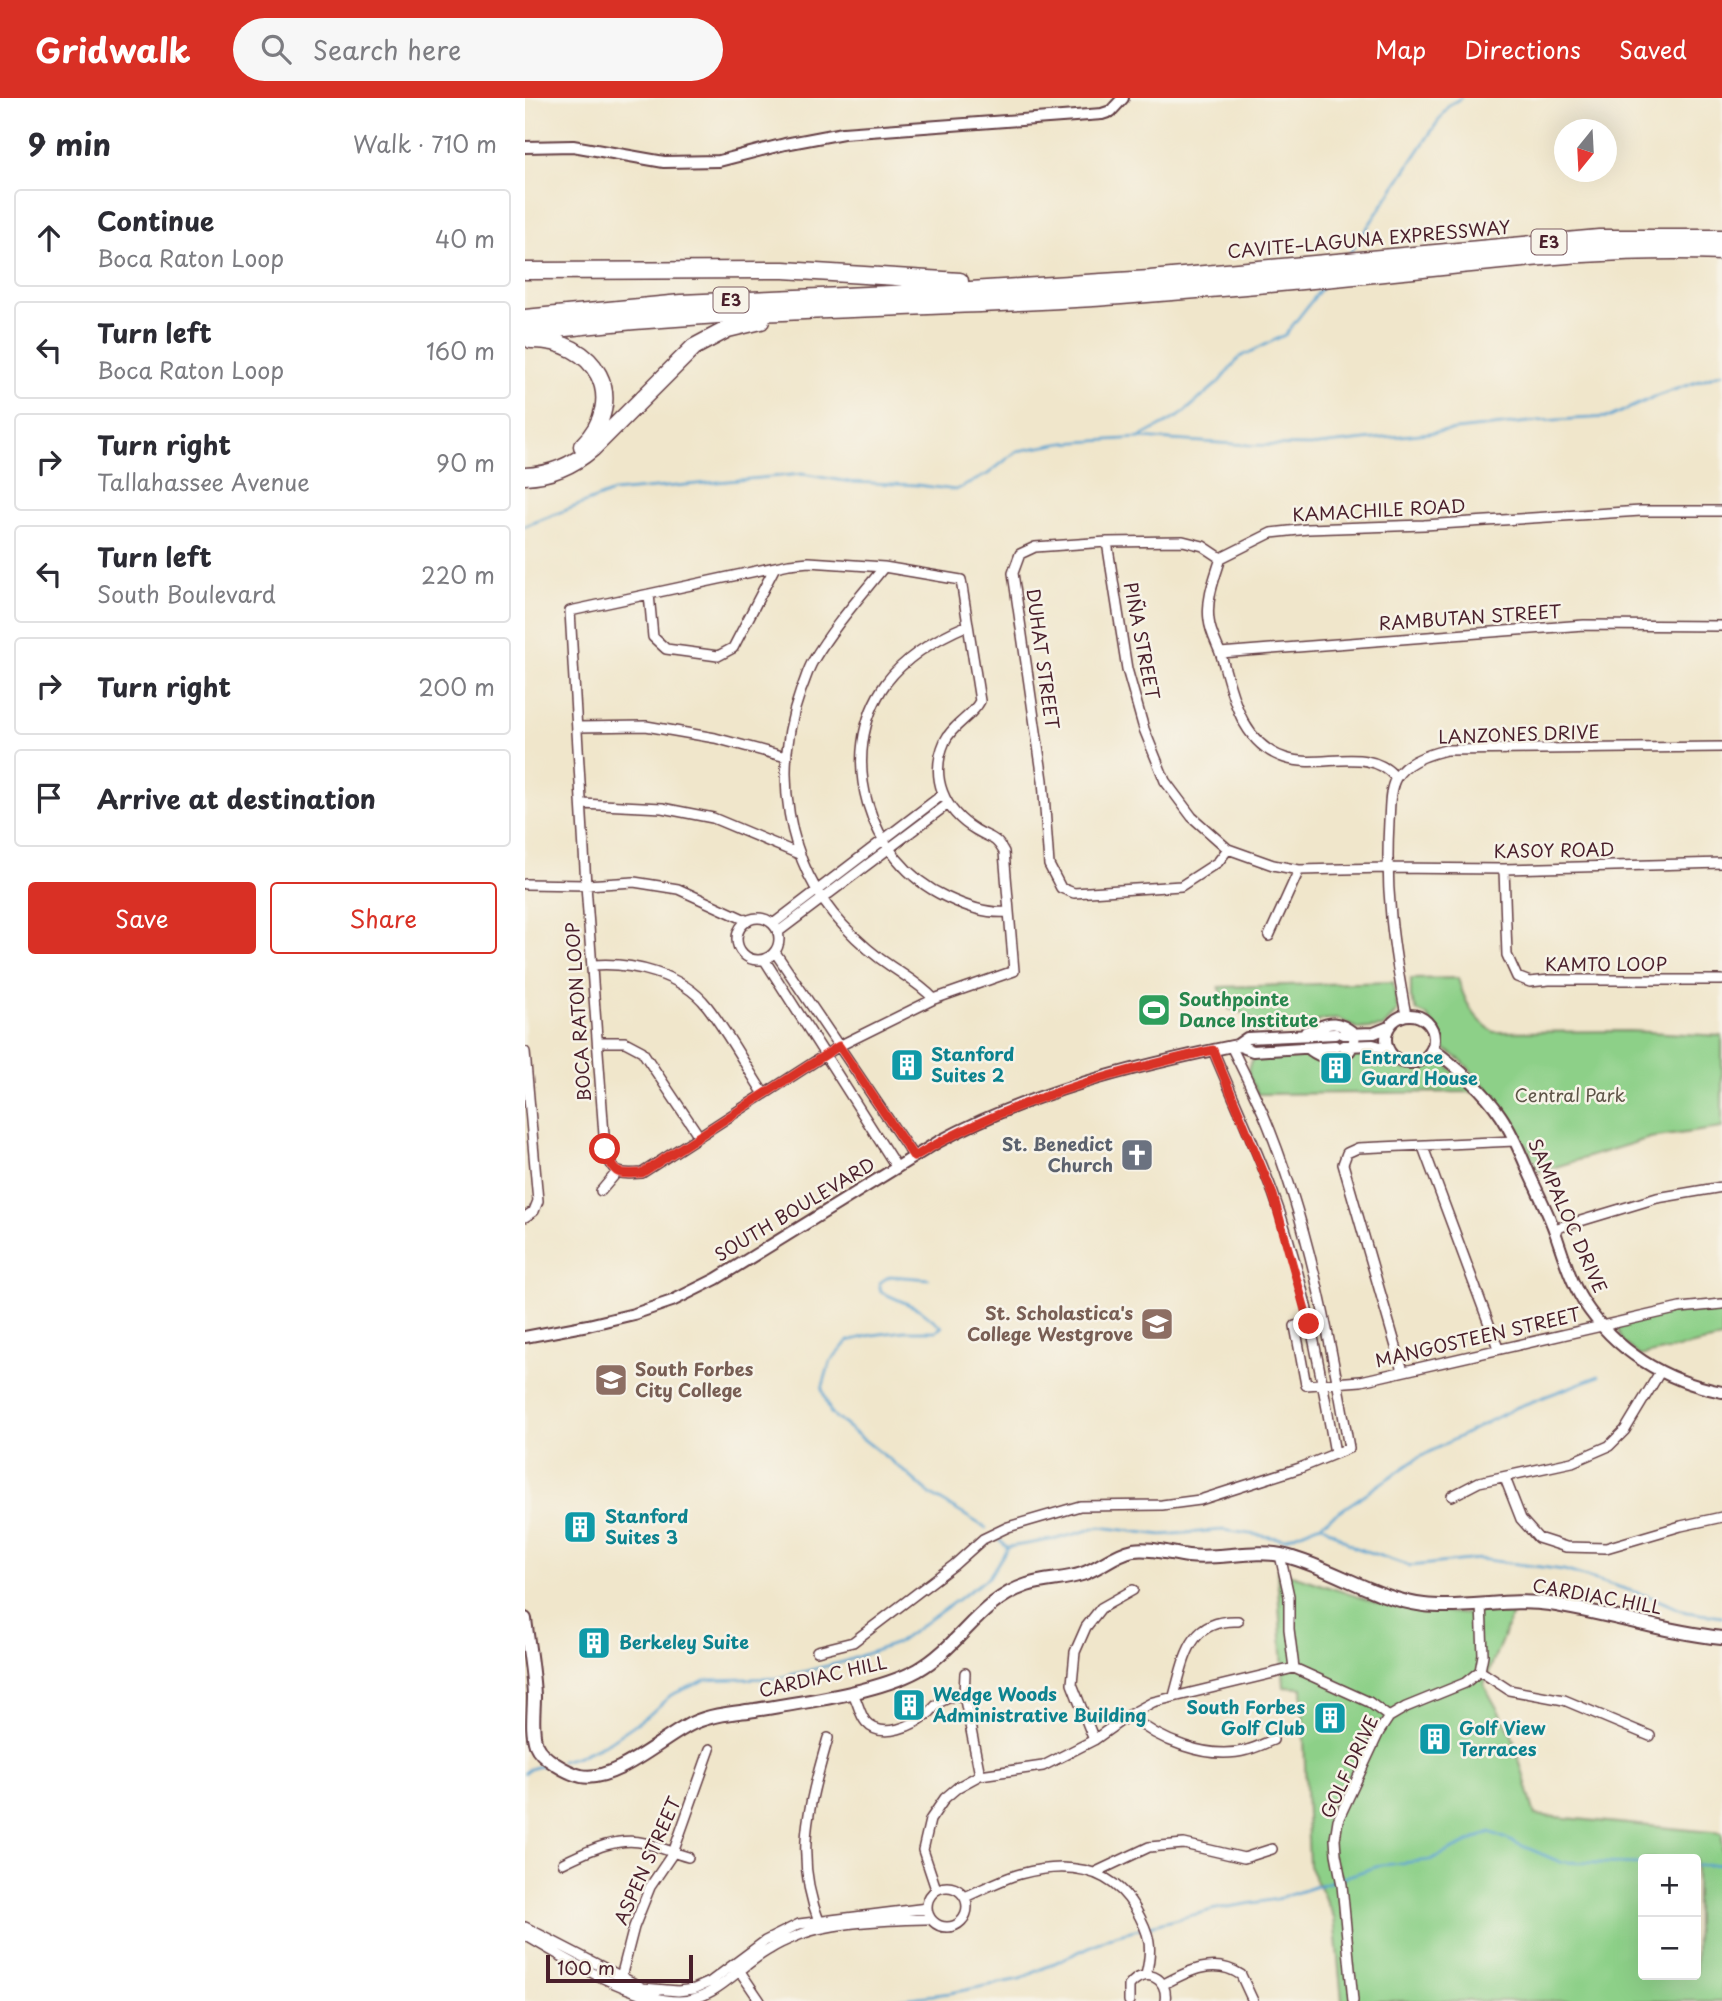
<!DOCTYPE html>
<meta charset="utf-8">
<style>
:root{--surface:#fff;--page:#f7f7f7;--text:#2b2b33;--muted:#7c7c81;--line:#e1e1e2;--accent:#d93025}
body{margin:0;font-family:"Playpen Sans",sans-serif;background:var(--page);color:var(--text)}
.controls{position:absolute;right:21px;bottom:21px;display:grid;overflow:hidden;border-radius:7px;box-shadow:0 7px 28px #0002}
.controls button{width:63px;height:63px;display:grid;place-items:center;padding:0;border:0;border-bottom:2px solid var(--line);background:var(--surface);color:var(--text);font:35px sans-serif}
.compass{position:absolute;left:1029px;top:21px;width:63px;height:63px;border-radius:50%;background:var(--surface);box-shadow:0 7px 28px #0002;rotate:198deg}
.scale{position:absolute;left:21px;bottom:18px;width:147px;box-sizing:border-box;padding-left:7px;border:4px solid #4a1f2b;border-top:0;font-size:19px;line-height:24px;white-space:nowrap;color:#4a1f2b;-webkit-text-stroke:5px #f7f3e8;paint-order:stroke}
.stop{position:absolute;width:21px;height:21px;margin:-16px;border:5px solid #d93025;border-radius:50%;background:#fff}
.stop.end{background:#d93025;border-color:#fff;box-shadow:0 2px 7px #0008}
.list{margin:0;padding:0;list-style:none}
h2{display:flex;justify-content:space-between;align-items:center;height:91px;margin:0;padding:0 28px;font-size:30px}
h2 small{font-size:23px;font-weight:400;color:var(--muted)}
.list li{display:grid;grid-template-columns:46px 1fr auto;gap:21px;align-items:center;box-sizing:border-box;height:98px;margin:0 14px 14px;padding:0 14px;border:2px solid var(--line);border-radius:7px}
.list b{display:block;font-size:26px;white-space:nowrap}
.list p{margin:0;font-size:23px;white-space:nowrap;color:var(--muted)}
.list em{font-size:23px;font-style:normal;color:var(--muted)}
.actions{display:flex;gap:14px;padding:21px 28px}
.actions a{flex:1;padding:16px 0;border:2px solid var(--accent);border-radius:7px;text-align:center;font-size:24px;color:var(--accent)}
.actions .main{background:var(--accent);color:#fff}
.icon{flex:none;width:38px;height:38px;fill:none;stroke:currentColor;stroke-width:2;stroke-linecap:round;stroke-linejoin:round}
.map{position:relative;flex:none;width:1197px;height:1903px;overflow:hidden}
header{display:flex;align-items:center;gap:42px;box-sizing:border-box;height:98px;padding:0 35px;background:var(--accent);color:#fff}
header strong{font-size:33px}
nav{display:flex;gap:38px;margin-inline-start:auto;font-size:24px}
.search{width:490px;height:63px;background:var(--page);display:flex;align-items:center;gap:18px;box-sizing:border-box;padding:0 24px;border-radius:38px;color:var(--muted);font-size:26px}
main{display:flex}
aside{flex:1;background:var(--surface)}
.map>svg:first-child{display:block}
.green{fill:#8dd088;stroke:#6c785a;stroke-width:2;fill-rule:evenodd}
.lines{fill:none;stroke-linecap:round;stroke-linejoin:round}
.stream{stroke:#58a2d0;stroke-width:2.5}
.minor-casing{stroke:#633d43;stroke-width:12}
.tertiary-casing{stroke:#633d43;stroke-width:14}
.secondary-casing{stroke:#633d43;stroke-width:16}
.motorway-casing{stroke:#633d43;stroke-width:19}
.minor{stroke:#fff;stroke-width:9}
.tertiary{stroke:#fff;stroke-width:10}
.secondary{stroke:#fff;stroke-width:12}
.motorway{stroke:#fff;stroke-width:16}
.route{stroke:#d93025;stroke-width:9}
.labels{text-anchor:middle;stroke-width:5;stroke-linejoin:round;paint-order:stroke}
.shield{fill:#f7f3e8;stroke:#7e5f64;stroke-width:2}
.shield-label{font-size:16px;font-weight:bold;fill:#4a1f2b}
.street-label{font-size:18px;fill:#4a1f2b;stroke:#f7f3e8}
.leisure-label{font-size:18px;font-weight:bold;fill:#27864d;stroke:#f7f3e8;text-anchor:start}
.culture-label{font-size:18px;font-weight:bold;fill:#0d838f;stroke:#f7f3e8;text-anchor:start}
.park-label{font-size:18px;fill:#5e5447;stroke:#f7f3e8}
.worship-label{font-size:18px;font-weight:bold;fill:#5b616d;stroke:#f7f3e8;text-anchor:end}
.education-label{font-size:18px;font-weight:bold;fill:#785e54;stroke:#f7f3e8;text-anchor:end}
</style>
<header>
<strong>Gridwalk</strong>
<div class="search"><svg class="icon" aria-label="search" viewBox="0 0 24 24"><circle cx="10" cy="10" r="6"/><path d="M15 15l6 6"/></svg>Search here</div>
<nav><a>Map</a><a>Directions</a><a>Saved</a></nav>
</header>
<main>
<aside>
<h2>9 min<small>Walk · 710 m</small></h2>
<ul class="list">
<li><svg class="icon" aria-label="ahead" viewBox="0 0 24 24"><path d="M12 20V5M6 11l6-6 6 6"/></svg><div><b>Continue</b><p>Boca Raton Loop</p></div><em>40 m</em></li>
<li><svg class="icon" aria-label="left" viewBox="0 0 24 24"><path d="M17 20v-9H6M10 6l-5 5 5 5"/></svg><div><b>Turn left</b><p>Boca Raton Loop</p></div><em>160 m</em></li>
<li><svg class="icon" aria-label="right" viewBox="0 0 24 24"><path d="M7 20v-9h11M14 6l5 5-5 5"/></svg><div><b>Turn right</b><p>Tallahassee Avenue</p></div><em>90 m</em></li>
<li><svg class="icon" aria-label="left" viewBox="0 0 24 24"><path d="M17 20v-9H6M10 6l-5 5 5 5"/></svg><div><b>Turn left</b><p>South Boulevard</p></div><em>220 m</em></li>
<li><svg class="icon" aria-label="right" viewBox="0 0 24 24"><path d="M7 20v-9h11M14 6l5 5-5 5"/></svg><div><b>Turn right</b></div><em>200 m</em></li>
<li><svg class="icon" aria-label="arrive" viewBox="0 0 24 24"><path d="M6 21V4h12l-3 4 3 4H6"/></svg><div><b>Arrive at destination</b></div></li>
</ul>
<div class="actions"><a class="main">Save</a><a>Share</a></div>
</aside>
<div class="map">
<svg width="1197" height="1903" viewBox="0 0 1197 1903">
<rect width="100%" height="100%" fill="#f7f3e8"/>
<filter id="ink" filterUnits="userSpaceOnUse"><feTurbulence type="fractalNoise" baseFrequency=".0143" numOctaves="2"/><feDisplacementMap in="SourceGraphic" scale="14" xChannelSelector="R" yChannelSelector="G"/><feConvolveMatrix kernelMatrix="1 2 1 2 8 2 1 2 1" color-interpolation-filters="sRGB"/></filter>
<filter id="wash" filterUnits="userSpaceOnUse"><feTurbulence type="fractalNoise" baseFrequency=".00686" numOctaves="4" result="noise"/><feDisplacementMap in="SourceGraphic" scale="28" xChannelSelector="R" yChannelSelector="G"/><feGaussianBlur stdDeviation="1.57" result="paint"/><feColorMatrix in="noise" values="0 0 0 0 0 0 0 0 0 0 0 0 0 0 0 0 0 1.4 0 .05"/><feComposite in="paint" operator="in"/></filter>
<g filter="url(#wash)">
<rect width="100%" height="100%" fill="#f0e6cb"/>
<path class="green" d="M 933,880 C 939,903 949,921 969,934 L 1104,933 L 1197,938 L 1197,1030 L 1125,1040 L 1014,1074 L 1003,1052 L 962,990 L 937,963 L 917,949 L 912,931 L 901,917 L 892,913 L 886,900 L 886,881 Z
M 868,884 L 873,913 L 858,929 L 833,931 L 814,921 L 796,922 L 785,929 L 773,933 L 738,934 C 730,920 720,914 704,911 L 694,889 Z
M 766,955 L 828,957 L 848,955 L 855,957 L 869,968 L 881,972 L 913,964 L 919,965 L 953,994 L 733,996 C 725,980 717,972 731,958 Z
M 1197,1208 L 1197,1241 L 1115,1258 L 1098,1244 L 1092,1227 L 1155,1212 Z
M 752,1472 L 852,1505 L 937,1516 L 990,1509 L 959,1587 L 987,1637 L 1010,1717 L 1197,1735 L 1197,1903 L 817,1903 L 809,1819 L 784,1768 L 777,1590 L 759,1589 ZM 1118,1761 L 1171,1761 L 1171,1877 L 1118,1877 Z"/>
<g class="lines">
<path class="stream" d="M 824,157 L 924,7 L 936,0
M 614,340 L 656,317 L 693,285 L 715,259 L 760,237 L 799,187
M 0,428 L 88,394 L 277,376 L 325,384 L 392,387 L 431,392 L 463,376 L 492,353 L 538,345 L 614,340 L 725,347 L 785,348 L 1013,323 L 1085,319 L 1129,299 L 1197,275
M 404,1181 L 365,1178 L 354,1185 L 356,1194 L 396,1212 L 417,1229 L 411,1233 L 379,1233 L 347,1237 L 323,1243 L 305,1264 L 297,1291 L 306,1316 L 379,1373 L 405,1396 L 461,1430
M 796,1426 L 829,1449 L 885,1468 L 954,1461 L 1039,1472 L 1126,1499 L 1161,1514 L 1197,1519
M 474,1442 L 482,1449
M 36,1663 L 57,1657 L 84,1644 L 125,1616 L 146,1597 L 180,1582 L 253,1580 L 318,1564 L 372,1545 L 464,1479 L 483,1449 L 532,1441 L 575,1429 L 637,1437 L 698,1432 L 759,1441 L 796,1426 L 893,1360 L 990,1310 L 1074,1278
M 0,1675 L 5,1671 L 22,1666
M 1171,1768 L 1197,1766
M 360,1903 L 425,1895 L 495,1881 L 590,1837 L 691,1811 L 752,1801 L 857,1767 L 905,1762 L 965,1734 L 1035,1764 L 1118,1766"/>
</g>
</g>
<g filter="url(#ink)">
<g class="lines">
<defs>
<path id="minor" d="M 582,444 L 602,571 L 619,631 L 640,683 L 667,719 L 703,751 L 748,767 L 774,772 L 862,770 L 979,771 L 1197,765
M 696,460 L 678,448 L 658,443 L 582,444 L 510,449 L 495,456 L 488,475 L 518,682 L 524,767 L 536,790 L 549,795 L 656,788 L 693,764 L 703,751
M 284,464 L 359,469 L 436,482 L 455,603 C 447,619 428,626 420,643 C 404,679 419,713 451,732 C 466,741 470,738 479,754 L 489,873 L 409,901 L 314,948 L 117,1075 C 90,1077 89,1076 80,1051 L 61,787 L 45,513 L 264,466 Z
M 359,469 C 335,499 308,529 288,563 C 283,571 280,583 276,592 C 247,671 260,765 318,827 C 332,842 350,858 367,869 C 382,879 396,887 409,901
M 124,496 L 128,539 L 141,551 L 193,558 L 208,550 L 249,471
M 443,527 C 412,540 382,557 361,585 C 310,657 343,763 421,799 C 440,808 461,816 483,814
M 695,555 L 1059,527 L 1197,528
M 52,629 L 121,628 L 190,640 L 261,659
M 871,680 C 844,646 796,672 760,660 C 715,645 708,597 696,557 C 692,546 685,534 684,522 C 681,501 690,479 696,460 L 746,435 L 783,431 L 899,427 L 1116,413 L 1197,413
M 57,706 L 137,710 L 188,720 L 274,756
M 979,771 L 982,857 L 992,879 L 1005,884 L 1024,882 L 1197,882
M 0,786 L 61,787 L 109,784 L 153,791 L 223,823
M212 841a21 21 0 1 1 42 0a21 21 0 1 1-42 0Z
M 248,826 L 417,697
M 253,834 L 423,706
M 744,838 L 774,772
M 250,854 L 389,1059
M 239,861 L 372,1070
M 68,867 C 106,864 157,876 182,908 C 203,935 220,967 239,996
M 881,917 C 868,848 860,793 864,723 C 865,710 864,692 871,680 C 880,664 904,656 921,652 L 1197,649
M 73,944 L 100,944 L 117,953 L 174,1038
M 688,952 C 708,1000 730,1047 748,1095 C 778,1176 795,1270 810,1355
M 0,954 L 13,1103 L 9,1113 L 0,1119
M 898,1049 L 973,1250
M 76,1093 L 92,1074
M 1029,1131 L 1132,1100 L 1197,1089
M 800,1222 L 770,1228 L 781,1287 L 836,1283 L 1155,1210 L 1197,1206
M 878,1273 L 818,1066 L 822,1055 L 833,1050 L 990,1043
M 980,1380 L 996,1421 L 1013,1440 L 1041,1449 L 1081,1450 L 1156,1428 L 1197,1419
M 927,1398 L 954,1384 L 1047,1364 L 1084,1348 L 1100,1332 L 1135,1274
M 755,1457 L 764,1498 L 764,1531 L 769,1570 L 844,1604 L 864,1619
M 292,1553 L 328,1544 L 429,1467 L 458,1441 L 483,1429 L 555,1408 L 637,1407 L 675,1402 L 775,1370 L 824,1350 C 805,1239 782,1119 738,1015 C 728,993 717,970 706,948
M 955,1573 L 984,1592 L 1039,1602 L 1125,1638
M 440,1575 L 439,1597 L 455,1677
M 327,1594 C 333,1603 334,1616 341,1624 C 357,1643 390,1627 405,1614 C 409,1610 412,1605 417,1603 C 424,1599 432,1598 439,1597
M 649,1598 C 660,1559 664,1521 713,1523
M 604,1617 C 633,1642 683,1663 722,1652 C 731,1650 740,1645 748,1642
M 569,1642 L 547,1586 L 550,1554 L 561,1529 L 576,1510 L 608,1492
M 38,1765 C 63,1753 92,1738 120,1745 C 134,1749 149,1755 163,1759
M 571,1774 L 624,1749 L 659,1746 L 719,1760 L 747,1751
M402 1809a20 20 0 1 1 40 0a20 20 0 1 1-40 0Z
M 411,1791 L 398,1752 L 405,1722 L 420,1700 L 433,1689 L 455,1677 L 518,1668 L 569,1642 L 604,1617 L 628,1604 L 769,1570
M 440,1799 C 457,1792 476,1781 495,1776 C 539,1764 584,1767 610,1810 C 625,1836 628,1848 621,1877
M 295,1826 C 268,1758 284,1707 303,1640
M 0,1829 L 118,1890 L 153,1893 L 169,1891 L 185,1884 L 240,1843 L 274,1826 L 402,1810
M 0,1837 C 39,1860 110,1903 154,1903 C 191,1902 215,1867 245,1851 C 254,1845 264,1841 274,1837 C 310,1823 367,1822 405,1821
M 212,1869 L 235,1903
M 95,1883 L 109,1829 L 125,1789 L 148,1755 L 185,1651
M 639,1886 C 663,1873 690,1859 716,1877 L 728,1903
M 604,1903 L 604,1888 C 619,1868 644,1879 640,1903
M 828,1903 L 817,1787 L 811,1756 L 810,1741 L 813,1722 L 854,1634 L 864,1619 L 881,1609 L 940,1585 L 955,1573 L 958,1557 L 956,1506"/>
<path id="tertiary" d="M 0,49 L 48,48 L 139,64 L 194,63 L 260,46 L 318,35 L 577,16 L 586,13 L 598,0
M861 941a24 24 0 1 1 48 0a24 24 0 1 1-48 0Z
M 781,934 C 803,926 808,919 830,936 C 828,965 802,966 783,950
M 818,936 L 849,935 L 864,929
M 712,947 L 728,953 L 810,948
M 818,948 L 848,947 L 863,951
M 908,951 C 934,971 958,991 976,1018 C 988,1036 996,1056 1004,1075 C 1013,1095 1023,1114 1030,1134 C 1038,1157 1045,1182 1058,1203 C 1090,1253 1140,1283 1197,1294
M 0,1239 L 63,1227 L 109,1216 L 147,1203 L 191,1181 L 413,1044 C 505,994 610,968 712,947 L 722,940 L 810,936"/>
<path id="secondary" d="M 0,1521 C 3,1547 8,1572 9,1598 C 9,1614 6,1632 11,1647 C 16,1660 43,1675 56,1678 C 90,1685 138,1639 168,1625 C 188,1616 209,1615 230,1612 C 277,1604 351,1595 393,1572 C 434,1549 455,1502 502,1487 C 520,1481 539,1482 557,1476 C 575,1470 589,1456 608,1452 C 626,1449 645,1456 663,1458 C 695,1462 729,1450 761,1458 C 808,1470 850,1501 899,1507 C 941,1512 983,1500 1025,1506 C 1083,1515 1139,1534 1197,1540"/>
<path id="motorway" d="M 0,173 L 259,172 L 435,183
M 0,220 L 156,205 L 413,194 L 625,181 L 1074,140 L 1197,140
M 0,235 C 197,208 397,213 596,198 C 690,191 784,183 878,173 C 984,162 1090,149 1197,154
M 6,242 C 70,241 105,300 57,348
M 0,378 C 26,377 47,368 67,351 L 169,249 L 203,231 L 236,223"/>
</defs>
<use href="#minor" class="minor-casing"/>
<use href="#tertiary" class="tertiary-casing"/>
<use href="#secondary" class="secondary-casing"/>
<use href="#motorway" class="motorway-casing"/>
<use href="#minor" class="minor"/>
<use href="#tertiary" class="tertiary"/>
<use href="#secondary" class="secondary"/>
<use href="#motorway" class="motorway"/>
</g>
</g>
<g class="lines" filter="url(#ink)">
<path class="route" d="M 80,1051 C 89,1076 90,1077 117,1075 L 314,948 L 389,1059 C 480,1004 585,975 688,952 L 748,1097 L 784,1226"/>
</g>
<defs>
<symbol id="stadium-square" viewBox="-11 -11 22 22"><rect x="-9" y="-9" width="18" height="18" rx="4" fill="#2e9e5b" stroke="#f7f3e8"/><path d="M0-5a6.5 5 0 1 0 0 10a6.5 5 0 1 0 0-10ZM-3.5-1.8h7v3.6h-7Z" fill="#fff"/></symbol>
<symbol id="building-square" viewBox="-11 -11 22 22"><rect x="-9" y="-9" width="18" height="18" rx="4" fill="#0f9aa8" stroke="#f7f3e8"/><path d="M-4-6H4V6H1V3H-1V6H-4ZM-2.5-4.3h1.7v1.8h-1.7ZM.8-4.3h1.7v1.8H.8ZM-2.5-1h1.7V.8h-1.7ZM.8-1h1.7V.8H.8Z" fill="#fff"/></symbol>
<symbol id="church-square" viewBox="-11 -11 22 22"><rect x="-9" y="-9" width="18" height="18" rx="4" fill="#6b7280" stroke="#f7f3e8"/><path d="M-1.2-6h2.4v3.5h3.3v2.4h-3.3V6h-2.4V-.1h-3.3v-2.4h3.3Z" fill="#fff"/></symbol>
<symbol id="university-square" viewBox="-11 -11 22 22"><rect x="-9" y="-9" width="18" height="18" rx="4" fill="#8d6e63" stroke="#f7f3e8"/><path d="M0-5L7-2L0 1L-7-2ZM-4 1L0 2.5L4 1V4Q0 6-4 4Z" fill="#fff"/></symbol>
<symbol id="school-square" viewBox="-11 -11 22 22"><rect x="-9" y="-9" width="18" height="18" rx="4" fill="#8d6e63" stroke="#f7f3e8"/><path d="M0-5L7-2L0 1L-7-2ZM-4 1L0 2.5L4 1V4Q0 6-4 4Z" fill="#fff"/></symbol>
</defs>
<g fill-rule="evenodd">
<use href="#stadium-square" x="610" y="893" width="38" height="38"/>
<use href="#building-square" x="363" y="948" width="38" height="38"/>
<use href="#building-square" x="792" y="951" width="38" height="38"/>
<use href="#church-square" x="593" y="1038" width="38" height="38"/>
<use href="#university-square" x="613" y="1207" width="38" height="38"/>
<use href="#school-square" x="67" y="1263" width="38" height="38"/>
<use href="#building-square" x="36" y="1410" width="38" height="38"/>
<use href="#building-square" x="50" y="1526" width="38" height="38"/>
<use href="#building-square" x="365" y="1588" width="38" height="38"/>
<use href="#building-square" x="786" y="1601" width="38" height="38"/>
<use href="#building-square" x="891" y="1622" width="38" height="38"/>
</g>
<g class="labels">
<g class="shield">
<rect x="1006.5" y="131.5" width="35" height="25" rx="5"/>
<rect x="188.5" y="189.5" width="35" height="25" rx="5"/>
</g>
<g class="shield-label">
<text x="1024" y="150">E3</text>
<text x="206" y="208">E3</text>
</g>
<g class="street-label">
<text transform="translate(844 142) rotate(-5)" y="6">CAVITE–LAGUNA EXPRESSWAY</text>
<text transform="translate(854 413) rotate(-3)" y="6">KAMACHILE ROAD</text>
<text transform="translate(945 520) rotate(-4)" y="6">RAMBUTAN STREET</text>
<text transform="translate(616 543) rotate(79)" y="6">PIÑA STREET</text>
<text transform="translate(517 561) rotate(82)" y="6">DUHAT STREET</text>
<text transform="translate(994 637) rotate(-2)" y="6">LANZONES DRIVE</text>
<text transform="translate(1029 753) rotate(-1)" y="6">KASOY ROAD</text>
<text x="1081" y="873">KAMTO LOOP</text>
<text transform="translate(54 914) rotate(-94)" y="6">BOCA RATON LOOP</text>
<text transform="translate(270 1112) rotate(-31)" y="6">SOUTH BOULEVARD</text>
<text transform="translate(1042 1118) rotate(66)" y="6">SAMPALOC DRIVE</text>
<text transform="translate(953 1240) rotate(-13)" y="6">MANGOSTEEN STREET</text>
<text transform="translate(1072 1499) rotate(10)" y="6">CARDIAC HILL</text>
<text transform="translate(298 1579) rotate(-13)" y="6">CARDIAC HILL</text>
<text transform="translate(825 1669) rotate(-65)" y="6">GOLF DRIVE</text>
<text transform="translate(123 1763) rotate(-66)" y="6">ASPEN STREET</text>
</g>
<g class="leisure-label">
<text x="654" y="908">Southpointe<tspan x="654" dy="21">Dance Institute</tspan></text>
</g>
<g class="culture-label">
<text x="406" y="963">Stanford<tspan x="406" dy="21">Suites 2</tspan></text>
<text x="836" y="966">Entrance<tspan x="836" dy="21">Guard House</tspan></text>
<text x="80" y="1425">Stanford<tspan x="80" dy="21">Suites 3</tspan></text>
<text x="94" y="1551">Berkeley Suite</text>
<text x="408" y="1603">Wedge Woods<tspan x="408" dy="21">Administrative Building</tspan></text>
<text x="780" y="1616" text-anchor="end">South Forbes<tspan x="780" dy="21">Golf Club</tspan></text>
<text x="934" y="1637">Golf View<tspan x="934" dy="21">Terraces</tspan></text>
</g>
<g class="park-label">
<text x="1045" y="1004">Central Park</text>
</g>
<g class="worship-label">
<text x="588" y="1053">St. Benedict<tspan x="588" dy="21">Church</tspan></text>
</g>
<g class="education-label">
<text x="608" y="1222">St. Scholastica's<tspan x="608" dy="21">College Westgrove</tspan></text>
<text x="110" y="1278" text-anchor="start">South Forbes<tspan x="110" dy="21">City College</tspan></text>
</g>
</g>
</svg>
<div class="controls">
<button>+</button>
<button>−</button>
</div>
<svg class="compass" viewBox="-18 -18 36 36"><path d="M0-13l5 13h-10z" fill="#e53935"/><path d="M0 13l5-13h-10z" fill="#7c7c81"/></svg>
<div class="scale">100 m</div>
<div class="stop" style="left:80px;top:1051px"></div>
<div class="stop end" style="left:784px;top:1226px"></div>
</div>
</main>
